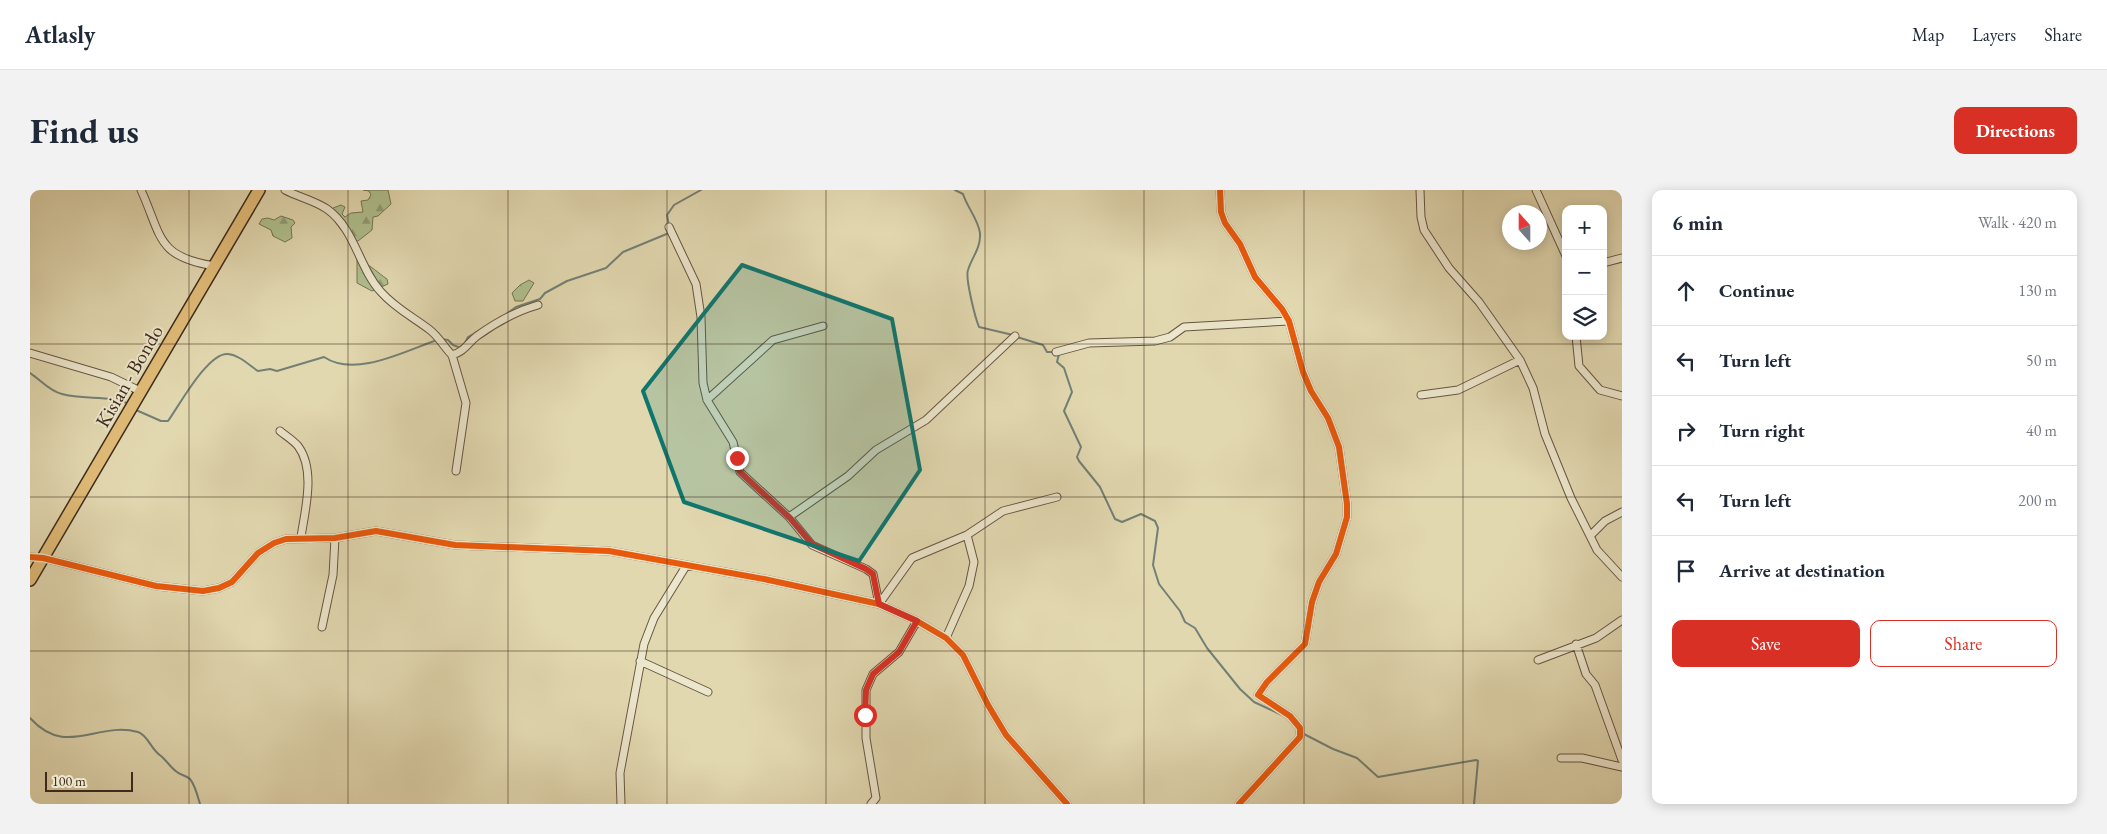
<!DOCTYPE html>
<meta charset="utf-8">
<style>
:root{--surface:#fff;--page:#f2f2f3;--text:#1f2937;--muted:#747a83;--line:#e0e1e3;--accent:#d93025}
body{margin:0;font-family:"EB Garamond",serif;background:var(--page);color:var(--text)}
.controls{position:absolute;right:15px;top:15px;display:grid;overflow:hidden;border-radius:10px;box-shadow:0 2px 12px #0003}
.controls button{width:45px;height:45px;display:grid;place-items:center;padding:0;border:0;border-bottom:1px solid var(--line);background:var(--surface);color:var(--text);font:25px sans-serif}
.compass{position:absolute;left:1472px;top:15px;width:45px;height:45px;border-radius:50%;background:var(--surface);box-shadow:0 2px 12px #0003;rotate:339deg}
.scale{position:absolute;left:15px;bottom:12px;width:88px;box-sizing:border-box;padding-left:5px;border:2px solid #3e2b1c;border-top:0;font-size:14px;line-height:18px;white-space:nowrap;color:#3e2b1c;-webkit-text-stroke:4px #ece6cc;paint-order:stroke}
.stop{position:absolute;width:15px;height:15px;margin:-11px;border:4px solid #d93025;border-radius:50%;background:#fff}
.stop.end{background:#d93025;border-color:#fff;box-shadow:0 1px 5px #0008}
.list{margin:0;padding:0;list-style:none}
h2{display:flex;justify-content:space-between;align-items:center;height:65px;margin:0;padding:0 20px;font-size:21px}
h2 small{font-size:16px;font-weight:400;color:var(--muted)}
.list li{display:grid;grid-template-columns:32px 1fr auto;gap:15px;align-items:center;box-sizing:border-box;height:70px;padding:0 20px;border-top:1px solid var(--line)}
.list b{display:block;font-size:19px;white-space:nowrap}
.list em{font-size:16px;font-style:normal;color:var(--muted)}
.actions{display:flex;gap:10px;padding:15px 20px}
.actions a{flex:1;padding:11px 0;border:1px solid var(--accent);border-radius:10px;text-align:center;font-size:18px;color:var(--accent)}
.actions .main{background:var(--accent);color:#fff}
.icon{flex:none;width:28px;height:28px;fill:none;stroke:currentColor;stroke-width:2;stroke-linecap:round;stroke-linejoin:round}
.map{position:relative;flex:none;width:1592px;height:614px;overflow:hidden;border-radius:10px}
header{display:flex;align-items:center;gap:30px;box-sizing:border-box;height:70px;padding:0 25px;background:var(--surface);border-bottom:1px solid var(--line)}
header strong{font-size:24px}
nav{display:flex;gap:28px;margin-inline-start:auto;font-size:18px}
.intro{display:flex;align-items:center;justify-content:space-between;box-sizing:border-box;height:120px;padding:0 30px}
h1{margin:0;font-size:35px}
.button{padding:12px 22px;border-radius:10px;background:var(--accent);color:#fff;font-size:18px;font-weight:700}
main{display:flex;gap:30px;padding:0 30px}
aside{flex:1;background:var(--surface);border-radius:10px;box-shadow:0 2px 12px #0003}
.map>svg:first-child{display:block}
.forest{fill:url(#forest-firs);stroke:#767555}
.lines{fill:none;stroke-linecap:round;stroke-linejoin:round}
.stream{stroke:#738076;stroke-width:2}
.minor-casing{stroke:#675641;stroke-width:9}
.trunk-casing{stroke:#3e2b1c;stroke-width:14}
.minor{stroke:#ece6cc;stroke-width:7}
.trunk{stroke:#e1bc78;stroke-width:11}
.cycleway-casing{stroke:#ece6cc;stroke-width:9}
.cycleway{stroke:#e8590c;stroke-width:6}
.route{stroke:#d93025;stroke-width:6}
.marked{fill:#0f766e;fill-opacity:0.2;stroke:#0f766e;stroke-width:4;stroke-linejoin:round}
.grid{fill:none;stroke:#3e2b1c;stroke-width:1;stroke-opacity:0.55}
.labels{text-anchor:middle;stroke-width:4;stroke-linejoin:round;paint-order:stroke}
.street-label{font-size:20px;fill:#3e2b1c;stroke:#ece6cc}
</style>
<header>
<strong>Atlasly</strong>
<nav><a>Map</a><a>Layers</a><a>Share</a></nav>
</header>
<div class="intro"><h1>Find us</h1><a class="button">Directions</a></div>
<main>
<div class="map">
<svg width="1592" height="614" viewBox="0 0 1592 614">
<defs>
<pattern id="forest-firs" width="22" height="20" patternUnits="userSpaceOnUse" patternTransform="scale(1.25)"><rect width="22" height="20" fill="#afbf8e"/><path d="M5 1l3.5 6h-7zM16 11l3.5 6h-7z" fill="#909b73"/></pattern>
</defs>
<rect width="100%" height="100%" fill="#e2d8b0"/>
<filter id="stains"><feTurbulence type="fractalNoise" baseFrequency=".004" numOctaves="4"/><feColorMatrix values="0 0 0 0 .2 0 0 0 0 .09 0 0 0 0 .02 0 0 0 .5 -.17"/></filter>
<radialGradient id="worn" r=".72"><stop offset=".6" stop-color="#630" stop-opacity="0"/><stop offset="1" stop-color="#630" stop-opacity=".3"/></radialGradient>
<path class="forest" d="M 333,0 L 358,0 L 361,14 L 348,26 L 343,27 L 342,40 L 328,51 C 316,47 300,32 303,18 L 311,15 L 315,17 L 312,24 L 315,27 L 321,23 L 333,22 L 331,11 L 338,10 L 341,5 L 339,1 Z
M 251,26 L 263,30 L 265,33 L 261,37 L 262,48 L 255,52 L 243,46 L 241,40 L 229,34 L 232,29 L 238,28 L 244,30 Z
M 327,66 L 331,72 C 341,75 348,83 357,89 L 358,94 L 342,101 L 327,93 Z
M 499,90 L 504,93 L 493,111 L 485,111 L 482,103 L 490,95 Z"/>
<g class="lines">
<path class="stream" d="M 925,0 L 933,4 C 937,17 948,29 950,43 C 951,58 942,67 938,80 C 935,88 945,127 949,137 L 983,145
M 639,36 L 637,25 L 644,15 L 671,0
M 468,130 L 486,117 L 510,109 L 515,103 L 537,91 L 576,78 L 593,62 L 639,43
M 987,147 L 1013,155 L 1017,162 L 1024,162
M 411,149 L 418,150 L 423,155 L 431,158
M 435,153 L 438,147 L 447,142
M 1029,164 L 1027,172 L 1034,178 L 1042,202 L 1034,221 L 1051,257 L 1047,267 L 1049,271 L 1070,297 L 1085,329 L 1092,332 L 1111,324 L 1125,331 L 1128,338 L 1123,375 L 1129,394 L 1150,421 L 1155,432 L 1165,438 L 1177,458 L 1210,499 L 1224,512 L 1252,525
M 0,183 C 11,190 19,201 32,204 C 53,210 83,205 99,214
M 106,220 L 131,231 L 138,231 C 149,216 178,162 198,164 C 209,165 219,175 228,181 L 240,179 L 247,181 L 294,167 C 325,188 375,161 407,150
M 0,528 C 36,568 66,531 108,542 C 118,545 121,560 131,566 C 137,571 141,578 147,582 C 150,585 156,585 160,589 C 165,595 168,607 170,614
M 1272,543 L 1303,559 L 1327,568 L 1348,587 L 1446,570 L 1448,571 L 1444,614"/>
<defs>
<path id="minor" d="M 111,0 C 132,46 126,67 185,76
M 255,0 C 268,7 284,10 297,19 C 325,39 329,78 351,102 C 365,118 383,127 400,140 C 409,147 414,157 422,165 C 434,162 438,153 447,146 C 465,133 487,121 508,115
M 1190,0 L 1191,22 L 1195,33 L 1210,54 L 1225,87 L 1252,119 L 1259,131 L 1273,182 L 1281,201 L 1298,228 L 1309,257 L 1317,314 L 1317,327 L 1306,364 L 1289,392 L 1282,412 L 1275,454 L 1237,492 L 1228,505 L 1260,526 L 1270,538 L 1270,547 L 1209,614
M 1390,0 L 1391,27 L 1394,40 L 1419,78 L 1449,112 L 1490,170 L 1503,198 L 1515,244 L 1541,308 L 1567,360 L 1592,387
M 1506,0 L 1536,66
M 639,37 L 666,94 L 671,127 L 673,193 L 677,210 L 703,252 L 710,282 L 759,327 L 782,355 L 836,379 L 843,384 L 849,414 L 882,368 L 937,345 L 973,321 L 1027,307
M 1573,73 L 1592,68
M 1546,146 L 1549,176 L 1570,200 L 1592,206
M 1026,162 L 1059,153 L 1125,151 L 1140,147 L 1154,137 L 1259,131
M 0,163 L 81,187 L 110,201
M 422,165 L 436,213 L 426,281
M 1391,205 L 1428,200 L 1490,170
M 677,210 L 743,150 L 793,136
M 250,241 C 256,246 263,250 268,256 C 286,280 275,320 271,347
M 759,327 L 818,286 L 846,260 L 896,230 L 985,146
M 1560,346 L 1575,331 L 1592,322
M 0,367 L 13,368 L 126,396 L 173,401 L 189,398 L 202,392 L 228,363 L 244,353 L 256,349 L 305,348 L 346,341 L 425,355 L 579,361 L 734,389 L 849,414 L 887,431 L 916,448 L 933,465 L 958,515 L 976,545 L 1037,614
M 292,437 L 303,385 L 305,348
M 916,448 L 939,396 L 944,372 L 937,345
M 1546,454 L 1556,484 L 1565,495 L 1592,570
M 1508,470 L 1566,448 L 1592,430
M 610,471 L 678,502
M 1531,568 L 1552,568 L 1592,577
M 591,614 L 590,583 L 614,454 L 624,428 L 656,376
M 841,614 L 846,608 L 836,548 L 836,500 L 843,484 L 869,462 L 887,431"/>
<path id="trunk" d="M 0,390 L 229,0"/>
</defs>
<use href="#minor" class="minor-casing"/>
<use href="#trunk" class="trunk-casing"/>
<use href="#minor" class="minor"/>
<use href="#trunk" class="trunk"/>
<defs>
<path id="cycleway" d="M 1190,0 L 1191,22 L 1195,33 L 1210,54 L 1225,87 L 1252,119 L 1259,131 L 1273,182 L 1281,201 L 1298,228 L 1309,257 L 1317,314 L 1317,327 L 1306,364 L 1289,392 L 1282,412 L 1275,454 L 1237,492 L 1228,505 L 1260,526 L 1270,538 L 1270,547 L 1209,614
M 0,367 L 13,368 L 126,396 L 173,401 L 189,398 L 202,392 L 228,363 L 244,353 L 256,349 L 305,348 L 346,341 L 425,355 L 579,361 L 734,389 L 849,414 L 887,431 L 916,448 L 933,465 L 958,515 L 976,545 L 1037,614"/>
</defs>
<use href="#cycleway" class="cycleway-casing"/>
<use href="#cycleway" class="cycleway"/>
</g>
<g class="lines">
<path class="route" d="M 707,268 L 707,276 L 710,282 L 760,328 L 782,354 L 836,379 L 843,384 L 849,414 L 887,431 L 869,462 L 843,484 L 836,500 L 835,525"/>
</g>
<path class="marked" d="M 712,75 L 862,129 L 890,280 L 829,371 L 654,312 L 613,201 Z"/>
<path class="grid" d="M 159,0 L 159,614M 318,0 L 318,614M 478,0 L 478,614M 637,0 L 637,614M 796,0 L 796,614M 955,0 L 955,614M 1114,0 L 1114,614M 1274,0 L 1274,614M 1433,0 L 1433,614M 0,154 L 1592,154M 0,307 L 1592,307M 0,461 L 1592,461"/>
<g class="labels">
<g class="street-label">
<text transform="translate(99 186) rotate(-60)" y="7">Kisian - Bondo</text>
</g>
</g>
<rect width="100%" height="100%" filter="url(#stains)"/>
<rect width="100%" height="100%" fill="url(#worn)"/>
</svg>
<div class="controls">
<button>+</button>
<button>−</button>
<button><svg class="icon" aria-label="layers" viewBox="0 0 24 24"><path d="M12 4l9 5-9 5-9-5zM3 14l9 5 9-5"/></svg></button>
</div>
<svg class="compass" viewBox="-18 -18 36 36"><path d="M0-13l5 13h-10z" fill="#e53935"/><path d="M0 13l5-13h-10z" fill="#747a83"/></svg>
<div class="scale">100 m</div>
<div class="stop" style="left:835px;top:525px"></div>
<div class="stop end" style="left:707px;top:268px"></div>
</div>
<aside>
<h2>6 min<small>Walk · 420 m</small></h2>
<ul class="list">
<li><svg class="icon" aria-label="ahead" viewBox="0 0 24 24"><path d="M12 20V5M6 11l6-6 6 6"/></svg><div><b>Continue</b></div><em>130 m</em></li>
<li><svg class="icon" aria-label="left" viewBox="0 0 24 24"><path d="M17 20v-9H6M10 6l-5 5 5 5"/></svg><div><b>Turn left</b></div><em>50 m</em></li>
<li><svg class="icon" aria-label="right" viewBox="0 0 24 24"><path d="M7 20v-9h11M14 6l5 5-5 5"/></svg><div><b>Turn right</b></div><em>40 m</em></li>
<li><svg class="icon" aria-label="left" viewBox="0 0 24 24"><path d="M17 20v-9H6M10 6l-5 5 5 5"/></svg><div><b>Turn left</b></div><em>200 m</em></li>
<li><svg class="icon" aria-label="arrive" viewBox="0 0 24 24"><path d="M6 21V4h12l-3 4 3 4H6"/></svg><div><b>Arrive at destination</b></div></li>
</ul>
<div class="actions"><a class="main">Save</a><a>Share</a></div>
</aside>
</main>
